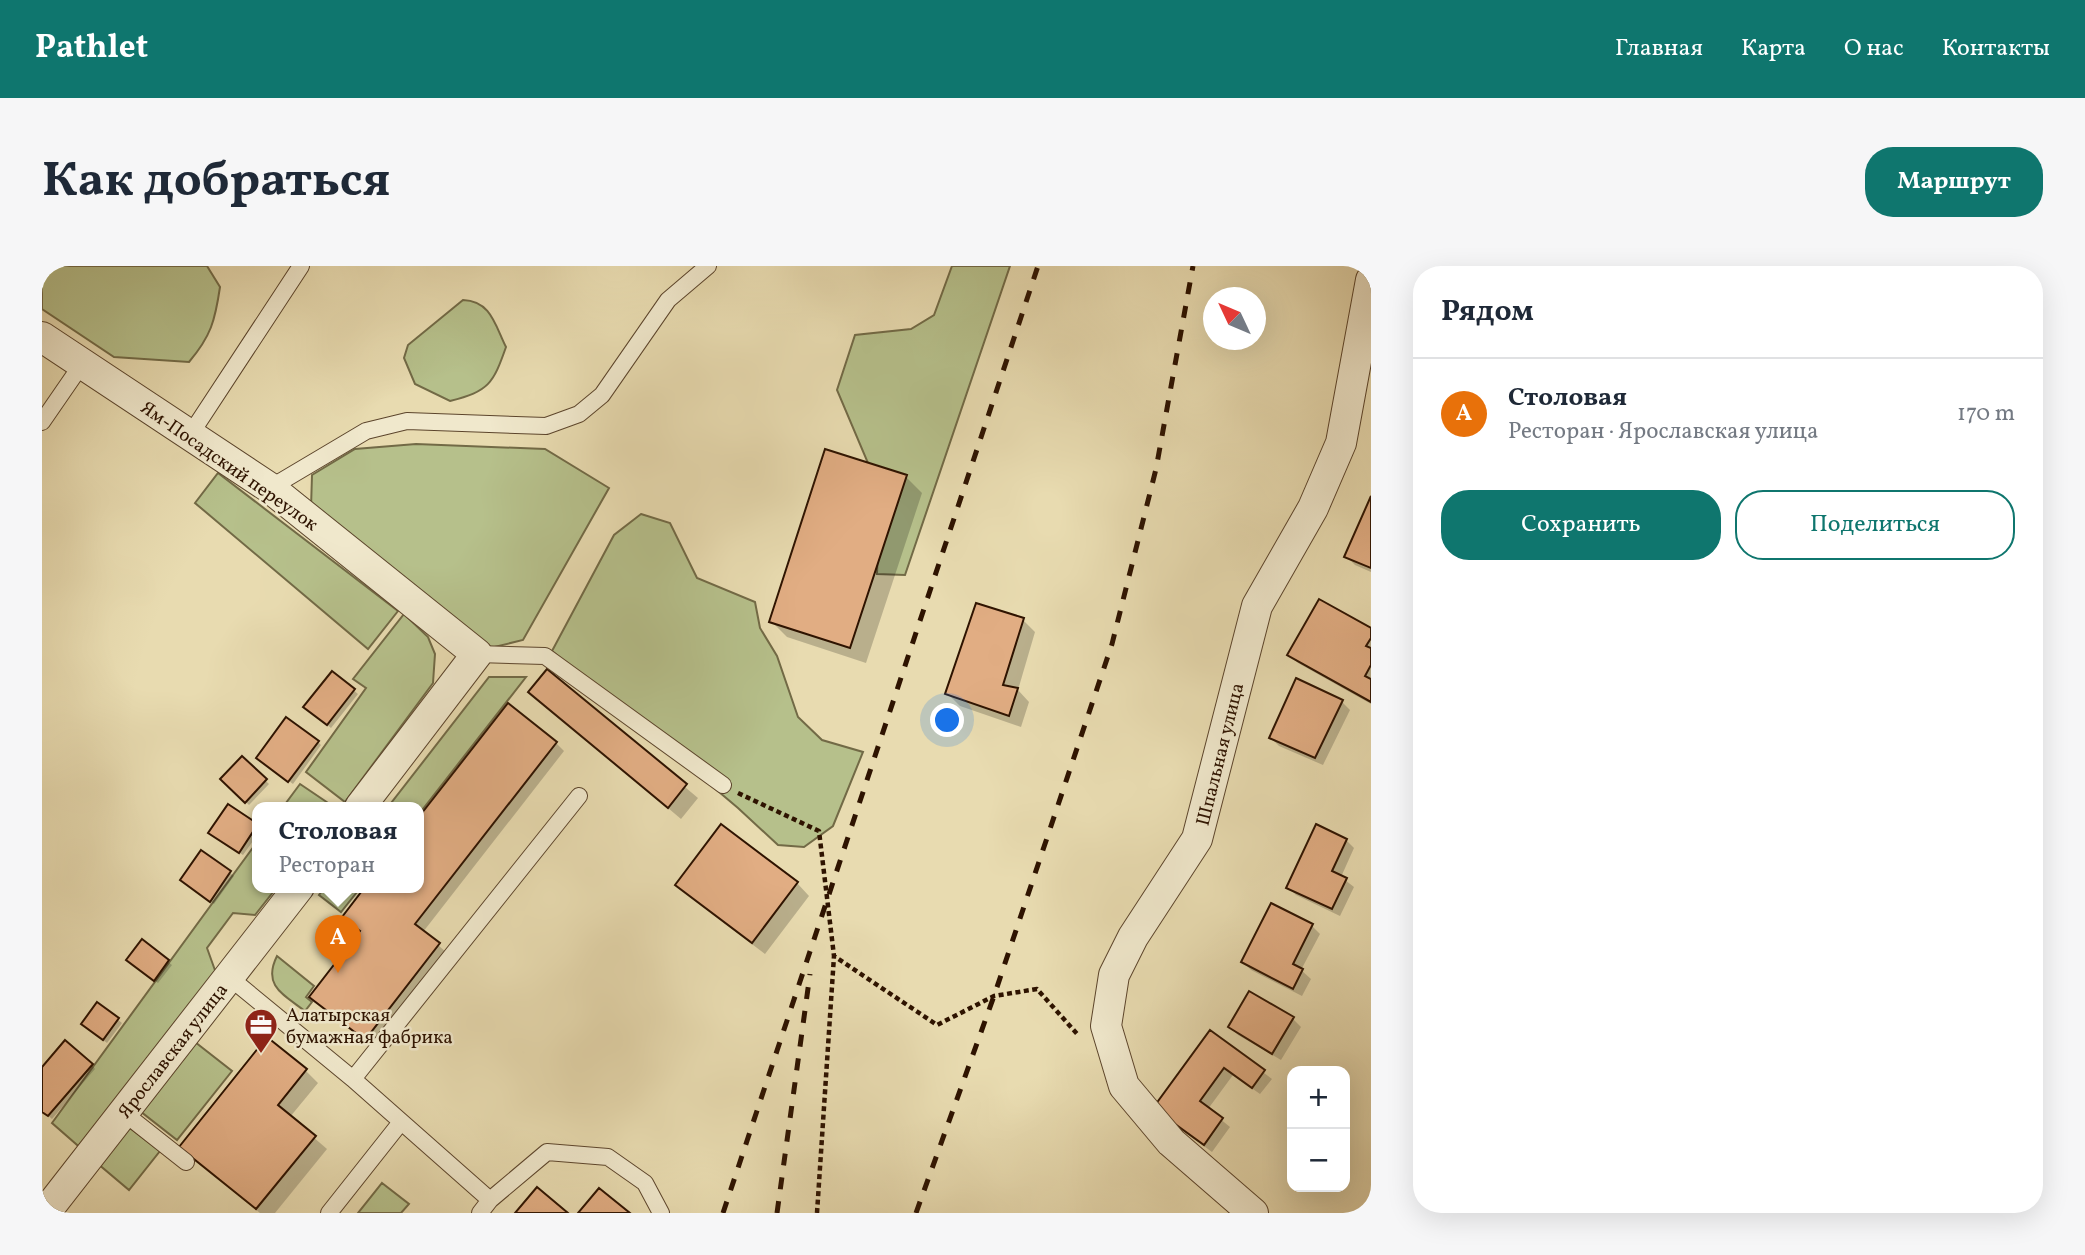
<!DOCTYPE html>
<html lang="ru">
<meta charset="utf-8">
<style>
:root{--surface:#fff;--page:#f6f6f7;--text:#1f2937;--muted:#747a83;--line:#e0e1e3;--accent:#0f766e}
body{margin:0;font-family:Vollkorn,serif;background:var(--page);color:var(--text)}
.controls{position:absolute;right:21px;bottom:21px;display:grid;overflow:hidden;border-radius:14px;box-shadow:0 7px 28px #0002}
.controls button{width:63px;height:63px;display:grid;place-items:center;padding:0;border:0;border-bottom:2px solid var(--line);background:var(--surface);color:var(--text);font:35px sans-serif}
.compass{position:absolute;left:1161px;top:21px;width:63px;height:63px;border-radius:50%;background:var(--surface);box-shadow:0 7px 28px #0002;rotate:314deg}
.you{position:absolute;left:906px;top:455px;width:24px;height:24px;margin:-18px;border:5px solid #fff;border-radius:50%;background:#1a73e8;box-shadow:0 0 0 10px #1a73e833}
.badge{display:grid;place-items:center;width:46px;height:46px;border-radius:50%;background:var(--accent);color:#fff;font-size:23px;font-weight:700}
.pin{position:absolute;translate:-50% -58px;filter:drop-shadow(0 2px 4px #0008)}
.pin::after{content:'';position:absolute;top:37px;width:24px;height:21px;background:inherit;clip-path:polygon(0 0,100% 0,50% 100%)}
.popup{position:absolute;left:210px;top:536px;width:172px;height:91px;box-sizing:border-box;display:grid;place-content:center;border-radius:14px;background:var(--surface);filter:drop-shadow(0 2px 5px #0005);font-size:23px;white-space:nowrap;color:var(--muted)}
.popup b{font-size:26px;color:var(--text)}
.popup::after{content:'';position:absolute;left:50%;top:100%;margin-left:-14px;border:14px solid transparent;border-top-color:var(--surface)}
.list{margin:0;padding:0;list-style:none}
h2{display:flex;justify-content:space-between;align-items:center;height:91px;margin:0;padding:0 28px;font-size:30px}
h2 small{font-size:23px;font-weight:400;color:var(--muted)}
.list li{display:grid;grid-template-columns:46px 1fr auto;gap:21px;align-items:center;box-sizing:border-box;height:112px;padding:0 28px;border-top:2px solid var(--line)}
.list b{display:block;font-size:26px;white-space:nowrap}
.list p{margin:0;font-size:23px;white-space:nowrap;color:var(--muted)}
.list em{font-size:23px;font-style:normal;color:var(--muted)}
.actions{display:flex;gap:14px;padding:21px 28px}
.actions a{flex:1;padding:16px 0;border:2px solid var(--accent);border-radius:28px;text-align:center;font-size:24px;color:var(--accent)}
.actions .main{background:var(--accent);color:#fff}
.map{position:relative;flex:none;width:1329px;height:947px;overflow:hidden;border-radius:28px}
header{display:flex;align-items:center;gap:42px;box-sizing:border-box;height:98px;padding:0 35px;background:var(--accent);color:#fff}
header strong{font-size:33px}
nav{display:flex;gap:38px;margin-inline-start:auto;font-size:24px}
.intro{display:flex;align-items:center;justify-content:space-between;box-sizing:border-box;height:168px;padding:0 42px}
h1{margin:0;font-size:49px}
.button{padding:18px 32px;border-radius:28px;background:var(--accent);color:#fff;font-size:24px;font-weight:700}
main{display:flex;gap:42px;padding:0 42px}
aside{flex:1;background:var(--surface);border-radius:28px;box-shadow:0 7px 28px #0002}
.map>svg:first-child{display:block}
.green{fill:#b6c08b;stroke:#726a46;stroke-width:2}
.shadow{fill:#0003}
.building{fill:#e1ad83;stroke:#2e1300;stroke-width:2}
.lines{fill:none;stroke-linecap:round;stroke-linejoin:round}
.lane-casing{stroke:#5c452c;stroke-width:18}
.street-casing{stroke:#5c452c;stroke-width:32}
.path{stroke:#2e1300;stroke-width:4.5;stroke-dasharray:5 3.5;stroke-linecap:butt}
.lane{stroke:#f0e8cc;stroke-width:16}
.street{stroke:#f0e8cc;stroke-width:30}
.rail{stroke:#2e1300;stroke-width:5;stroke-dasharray:12 12;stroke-linecap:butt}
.labels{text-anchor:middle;stroke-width:5;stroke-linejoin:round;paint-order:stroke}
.street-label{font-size:19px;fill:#2e1300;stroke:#f0e8cc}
.poi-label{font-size:19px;fill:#2e1300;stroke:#f0e8cc;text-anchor:start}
</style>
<header>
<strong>Pathlet</strong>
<nav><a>Главная</a><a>Карта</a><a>О нас</a><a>Контакты</a></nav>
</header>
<div class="intro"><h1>Как добраться</h1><a class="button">Маршрут</a></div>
<main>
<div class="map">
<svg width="1329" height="947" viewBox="0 0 1329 947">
<rect width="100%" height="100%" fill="#e8dbb0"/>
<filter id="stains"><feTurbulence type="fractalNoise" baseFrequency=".00286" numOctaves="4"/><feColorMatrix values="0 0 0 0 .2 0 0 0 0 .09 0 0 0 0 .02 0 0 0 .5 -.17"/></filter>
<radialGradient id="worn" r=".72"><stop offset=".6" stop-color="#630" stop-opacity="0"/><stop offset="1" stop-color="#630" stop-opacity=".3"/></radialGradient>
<path class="green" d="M 0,0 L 165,0 L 178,21 C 173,55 169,70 147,96 L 72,91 L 0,43 Z
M 910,0 L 968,0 L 863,309 L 835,308 L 837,251 L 826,197 L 795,124 L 813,69 L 869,63 L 892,49 Z
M 421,34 C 449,35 453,59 464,81 C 451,118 447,125 408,135 L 373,118 L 362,92 L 366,79 Z
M 374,178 L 503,183 L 567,222 L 481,374 L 444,383 L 269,242 L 270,209 L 313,183 Z
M 176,207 L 356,345 L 326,383 L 153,237 Z
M 599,248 L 628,257 L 655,312 L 713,336 L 718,362 L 735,390 L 756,451 L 780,474 L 821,486 L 791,560 L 762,581 L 736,579 L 696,542 L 510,385 L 572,269 Z
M 362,348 L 386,371 L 393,388 L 391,417 L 303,536 L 264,506 L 324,422 L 311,413 Z
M 447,411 L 484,411 L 377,548 L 376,541 L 346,541 Z
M 258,518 L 292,541 L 241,541 Z
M 215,576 L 216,621 L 235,621 L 213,649 L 191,647 L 165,682 L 174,707 L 42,885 L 10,857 Z
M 283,621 L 319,621 L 299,646 L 277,629 Z
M 235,690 L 272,720 L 264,731 L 270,736 L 263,745 C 242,729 220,720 235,690 Z
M 153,776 L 190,805 L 135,874 L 98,845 Z
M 84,859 L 118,885 L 87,924 L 55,897 Z
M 340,917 L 367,938 L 359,947 L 316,947 Z"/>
<path class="shadow" d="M 864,211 L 880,227 L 824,397 L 745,371 L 729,355 Z
M 1329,234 L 1329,306 L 1313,299 L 1305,291 Z
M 981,354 L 993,366 L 976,424 L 987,436 L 979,461 L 918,440 L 905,427 Z
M 1329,364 L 1329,438 L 1256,397 L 1247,389 Z
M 505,405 L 656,532 L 639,553 L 489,426 Z
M 291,407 L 316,428 L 289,462 L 267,444 Z
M 1300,436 L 1308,444 L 1281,499 L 1237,480 L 1229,472 Z
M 276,476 L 279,479 L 251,518 L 220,495 Z
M 514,477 L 522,485 L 381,666 L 404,686 L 332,780 L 277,738 L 376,621 Z
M 200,492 L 227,518 L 207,539 L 180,513 Z
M 186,540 L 216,560 L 216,568 L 201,589 L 172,570 Z
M 1304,574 L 1312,582 L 1299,611 L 1312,621 L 1298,650 L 1254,629 L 1246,621 Z
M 160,586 L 192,610 L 172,638 L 143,618 Z
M 755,617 L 767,630 L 723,688 L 648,631 L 635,619 Z
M 1270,660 L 1278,668 L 1259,704 L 1269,713 L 1260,730 L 1209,704 L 1201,696 Z
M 100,676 L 130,699 L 116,717 L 90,697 Z
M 56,738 L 80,757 L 65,777 L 45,762 Z
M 1251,753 L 1259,761 L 1239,794 L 1196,769 L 1188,761 Z
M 1168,766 L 1230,813 L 1218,828 L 1191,809 L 1166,843 L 1188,861 L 1170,886 L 1121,850 Z
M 50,799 L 53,803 L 10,853 L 0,844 L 0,803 Z
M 263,804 L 276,817 L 248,851 L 285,883 L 233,947 L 218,947 L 139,881 Z"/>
<path class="building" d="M 783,183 L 865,209 L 808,382 L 727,356 Z
M 1329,230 L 1329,302 L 1302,291 Z
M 1277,333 L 1329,362 L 1329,372 L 1324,380 L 1329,382 L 1329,399 L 1323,410 L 1329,413 L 1329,436 L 1245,389 Z
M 934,337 L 982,352 L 961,419 L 976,422 L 967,450 L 903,428 Z
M 505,403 L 645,518 L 626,542 L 486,426 Z
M 290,405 L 313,423 L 285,459 L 261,441 Z
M 1254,412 L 1301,434 L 1273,492 L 1227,472 Z
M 466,437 L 515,476 L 373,658 L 398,677 L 323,774 L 267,731 L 318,665 L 300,651 L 323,621 L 376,621 L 376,552 Z
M 244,451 L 277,475 L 246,516 L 214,492 Z
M 200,490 L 225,513 L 203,537 L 178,513 Z
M 186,538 L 216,558 L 197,587 L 166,567 Z
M 679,558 L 756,616 L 710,677 L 633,619 Z
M 1274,558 L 1305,573 L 1290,605 L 1305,612 L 1290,643 L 1244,622 Z
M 159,584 L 189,605 L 168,636 L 138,614 Z
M 1229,637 L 1271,658 L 1251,698 L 1261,703 L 1251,723 L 1199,696 Z
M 100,673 L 127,694 L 112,715 L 84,694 Z
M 1207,725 L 1252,751 L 1230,788 L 1186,761 Z
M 55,736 L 77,752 L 61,774 L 39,758 Z
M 1168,764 L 1223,804 L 1210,822 L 1182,802 L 1158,835 L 1181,852 L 1162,879 L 1111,842 Z
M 225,771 L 265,803 L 236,839 L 274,870 L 214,943 L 137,881 Z
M 23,774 L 51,798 L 6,850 L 0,846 L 0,801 Z
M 495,921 L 526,947 L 473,947 Z
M 557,922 L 588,947 L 536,947 Z"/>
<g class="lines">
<defs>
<path id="lane" d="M 0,156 L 40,98
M 148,169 L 259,0
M 228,222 L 324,165 L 365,155 L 504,160 L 537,148 L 560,129 L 626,34 L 666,0
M 435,388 L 503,390 L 681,519
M 187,711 L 311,813 L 448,934
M 311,813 L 537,530
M 82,847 L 144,896
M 287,947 L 359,856
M 438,947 L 448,934 L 505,886 L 566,891 L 603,917 L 619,947"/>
<path id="street" d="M 0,71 L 228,222 L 435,388 L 318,541
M 3,947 L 257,621
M 1211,947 L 1129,876 L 1082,820 L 1064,760 L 1072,709 L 1091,671 L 1155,573 L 1215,340 L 1271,242 L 1299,177 L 1329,14"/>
</defs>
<use href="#lane" class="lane-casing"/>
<use href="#street" class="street-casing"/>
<path class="path" d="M 696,527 L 777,565 L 792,690 L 895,759 L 952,730 L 995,723 L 1037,770
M 775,947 L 792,690"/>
<use href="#lane" class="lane"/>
<use href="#street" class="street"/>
<path class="rail" d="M 681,947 L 996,0
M 735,947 L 768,708
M 874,947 L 952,730 L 1070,378 L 1114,203 L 1151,0"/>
</g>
<defs>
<symbol id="office-pin" viewBox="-11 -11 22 30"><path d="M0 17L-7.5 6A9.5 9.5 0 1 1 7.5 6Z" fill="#8f2418" stroke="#f0e8cc"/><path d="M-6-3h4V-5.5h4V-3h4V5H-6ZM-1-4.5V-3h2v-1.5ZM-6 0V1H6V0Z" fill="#fff"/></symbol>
</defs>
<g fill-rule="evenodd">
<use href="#office-pin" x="200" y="740" width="38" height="52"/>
</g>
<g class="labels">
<g class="street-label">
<text transform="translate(188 199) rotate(35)" y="7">Ям-Посадский переулок</text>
<text transform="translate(1177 488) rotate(-76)" y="7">Шпальная улица</text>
<text transform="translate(130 784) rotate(-52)" y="7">Ярославская улица</text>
</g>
<g class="poi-label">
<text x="244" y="755">Алатырская<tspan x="244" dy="22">бумажная фабрика</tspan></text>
</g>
</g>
<rect width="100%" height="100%" filter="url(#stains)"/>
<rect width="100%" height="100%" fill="url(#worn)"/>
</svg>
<div class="controls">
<button>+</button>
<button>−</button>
</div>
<svg class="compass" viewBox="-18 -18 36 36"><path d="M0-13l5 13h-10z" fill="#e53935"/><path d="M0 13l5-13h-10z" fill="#747a83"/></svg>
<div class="you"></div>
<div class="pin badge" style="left:296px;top:707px;background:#e8710a">A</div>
<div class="popup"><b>Столовая</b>Ресторан</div>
</div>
<aside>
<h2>Рядом<small></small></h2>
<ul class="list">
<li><span class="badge" style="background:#e8710a">A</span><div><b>Столовая</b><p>Ресторан · Ярославская улица</p></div><em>170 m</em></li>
</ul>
<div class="actions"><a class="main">Сохранить</a><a>Поделиться</a></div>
</aside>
</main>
